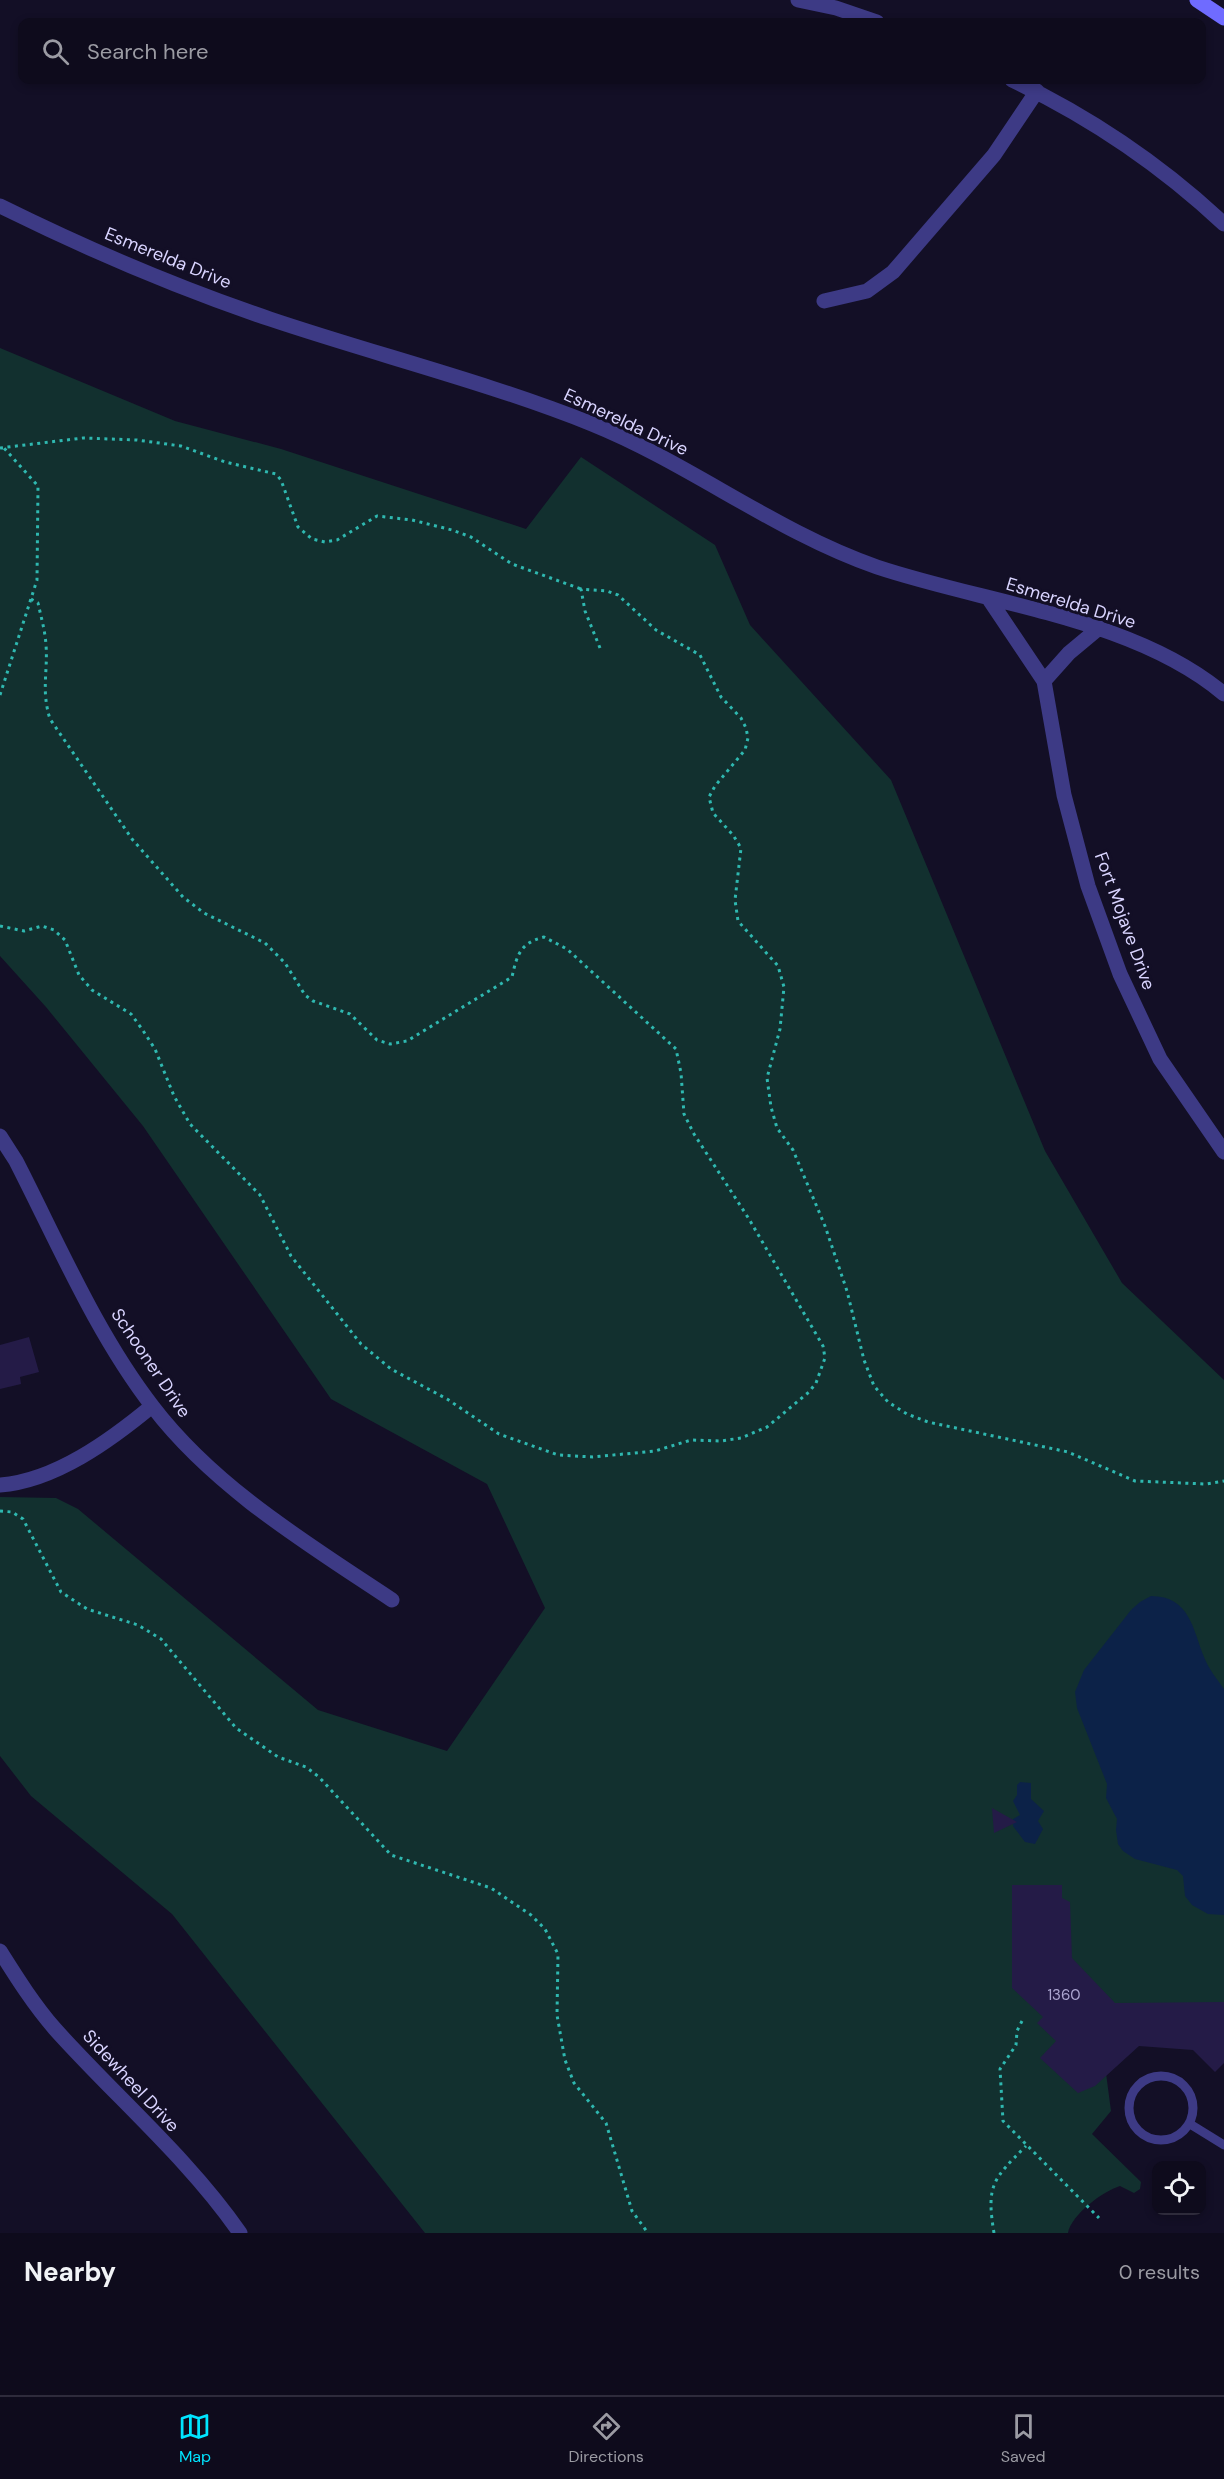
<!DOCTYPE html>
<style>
:root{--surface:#0e0b1c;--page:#171425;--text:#f1f3f6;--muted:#9b9ba3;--line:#2e2b3b;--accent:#00e5ff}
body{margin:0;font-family:"DM Sans",sans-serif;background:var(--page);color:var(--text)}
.controls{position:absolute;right:18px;bottom:18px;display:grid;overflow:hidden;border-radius:12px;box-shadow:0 3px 9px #0003}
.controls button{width:54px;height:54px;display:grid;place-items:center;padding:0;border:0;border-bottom:2px solid var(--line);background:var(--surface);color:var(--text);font:30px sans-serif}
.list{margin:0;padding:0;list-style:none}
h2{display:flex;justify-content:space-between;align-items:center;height:78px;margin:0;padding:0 24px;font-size:26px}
h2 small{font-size:20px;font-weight:400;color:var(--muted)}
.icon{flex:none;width:33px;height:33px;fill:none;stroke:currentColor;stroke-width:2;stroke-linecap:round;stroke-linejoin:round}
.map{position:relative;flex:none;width:1224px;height:2233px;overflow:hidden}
.search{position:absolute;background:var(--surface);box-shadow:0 3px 9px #0003;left:18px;right:18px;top:18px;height:66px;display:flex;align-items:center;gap:15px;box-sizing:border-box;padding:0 21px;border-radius:12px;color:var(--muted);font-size:22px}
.sheet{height:162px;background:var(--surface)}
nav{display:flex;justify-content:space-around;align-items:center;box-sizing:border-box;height:84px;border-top:2px solid var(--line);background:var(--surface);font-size:16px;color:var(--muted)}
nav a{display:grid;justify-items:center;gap:3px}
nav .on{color:var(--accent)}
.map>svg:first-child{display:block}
.green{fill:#12302f}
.water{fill:#0c2248}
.building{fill:#241b47}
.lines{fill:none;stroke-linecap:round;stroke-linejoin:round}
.path{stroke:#2fb8b0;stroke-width:3;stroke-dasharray:3 4.5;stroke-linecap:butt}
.lane{stroke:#3d3a85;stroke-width:9}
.street{stroke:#3d3a85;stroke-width:15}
.secondary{stroke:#6f6bff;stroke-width:15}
.labels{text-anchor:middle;stroke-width:6;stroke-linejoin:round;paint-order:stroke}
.number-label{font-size:15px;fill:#aca6d1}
.street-label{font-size:18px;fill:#d9d4ff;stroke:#130f26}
</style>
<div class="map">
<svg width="1224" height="2233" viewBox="0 0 1224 2233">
<rect width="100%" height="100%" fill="#130f26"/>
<path class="green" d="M 0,348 L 175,421 L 281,449 L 526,529 L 581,457 L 715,545 L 750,625 L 891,780 L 1045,1151 L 1122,1283 L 1224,1380 L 1224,2027 L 1099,2020 L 1111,2111 L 1092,2134 L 1141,2182 L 1140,2189 L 1134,2193 L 1120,2186 C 1103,2191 1071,2215 1068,2233 L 425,2233 L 172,1914 L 31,1796 L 0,1756 L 0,1497 L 56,1498 L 78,1509 L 318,1710 L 447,1751 L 545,1608 L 487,1484 L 331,1399 L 143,1126 L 46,1007 L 0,956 Z"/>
<path class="water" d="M 1151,1596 C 1190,1596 1193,1630 1204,1657 C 1208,1668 1217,1679 1224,1689 L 1224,1915 L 1208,1914 L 1192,1905 L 1185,1896 L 1183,1876 L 1177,1870 L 1135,1859 L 1123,1851 L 1118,1844 L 1116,1830 L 1117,1819 L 1106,1798 L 1107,1784 L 1077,1708 L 1075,1692 L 1084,1670 L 1131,1610 L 1140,1602 Z
M 1020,1782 L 1031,1783 L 1031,1799 L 1044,1811 L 1038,1821 L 1043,1829 L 1035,1844 L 1025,1842 L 1013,1826 L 1013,1819 L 1020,1815 L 1013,1801 L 1017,1795 L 1017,1785 Z"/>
<path class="building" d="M 29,1337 L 39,1372 L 20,1377 L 21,1384 L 0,1389 L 0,1345 Z
M 992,1808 L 1017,1822 L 994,1833 Z
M 1012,1885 L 1062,1885 L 1062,1898 L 1070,1902 L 1072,1958 L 1115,2003 L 1224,2002 L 1224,2063 L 1215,2072 L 1193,2050 L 1139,2046 L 1095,2086 L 1078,2093 L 1040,2058 L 1056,2041 L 1037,2023 L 1043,2017 L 1012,1988 Z"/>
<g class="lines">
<path class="path" d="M 0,448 L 83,438 L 137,440 L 181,446 L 225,462 L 276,474 L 281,480 L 298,527 L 312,539 L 325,542 L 337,540 L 377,516 L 412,520 L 452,530 L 471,537 L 512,564 L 581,589
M 600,648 L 585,611 L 581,589 L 607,591 L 618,595 L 656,630 L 700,655 L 721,697 L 741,718 L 746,728 L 748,738 L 745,750 L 715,786 L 709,797 L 713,813 L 733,835 L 741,848 L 735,900 L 738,921 L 778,966 L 784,987 L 780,1029 L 767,1078 L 771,1107 L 777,1128 L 793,1150 L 825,1226 L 847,1291 L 864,1360 L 874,1386 L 888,1402 L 907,1414 L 928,1422 L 1068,1452 L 1135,1481 L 1206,1484 L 1224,1481
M 0,695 L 37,580 L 38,486 L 4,448
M 0,926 L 24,931 L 42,926 L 54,930 L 65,940 L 79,975 L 92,990 L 131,1014 L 142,1029 L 155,1049 L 174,1096 L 190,1124 L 260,1195 L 291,1256 L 361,1344 L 391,1369 L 447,1399 L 499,1434 L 558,1455 L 593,1457 L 655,1451 L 691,1440 L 721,1441 L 741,1438 L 767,1427 L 809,1392 L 816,1383 L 825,1358 L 823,1346 L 749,1219 L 694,1134 L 684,1114 L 681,1073 L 676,1049 L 567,949 L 544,937 C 520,943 517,955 512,977 L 407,1041 L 390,1044 L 377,1040 L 350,1014 L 313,1001 L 305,995 L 285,963 L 265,943 L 204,913 L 183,897 L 132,839 L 50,719 C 41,690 48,672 46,645 C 45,630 41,617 38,603 L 31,599
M 0,1511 L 12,1512 L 23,1519 L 61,1592 L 87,1609 L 138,1625 L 161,1639 L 236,1728 L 278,1757 L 306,1767 L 319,1777 L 391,1855 L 491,1888 L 531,1915 L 545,1929 L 558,1954 L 557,2015 L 565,2060 L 574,2083 L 606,2123 L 632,2211 L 648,2233
M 1022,2021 L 1017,2031 L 1016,2045 L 1000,2069 L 1003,2121 L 1099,2218
M 994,2233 C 986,2185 993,2179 1026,2146"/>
<path class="lane" d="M1129 2108a32 32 0 1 1 64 0a32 32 0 1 1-64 0Z
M 1190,2124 L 1224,2145"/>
<path class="street" d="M 798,0 L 836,8 L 877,22
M 1012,80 C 1088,116 1162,166 1224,224
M 0,206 C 87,249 178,288 270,319 C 377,355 487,382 592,424 C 691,464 776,532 877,567 C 988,604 1134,618 1224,694
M 824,301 L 867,291 L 893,272 L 994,155 L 1037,91
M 989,599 L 1044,681 L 1069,653 L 1099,628
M 1044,681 L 1064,795 L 1088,886 L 1120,974 L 1160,1059 L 1224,1152
M 0,1136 L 16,1161 C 58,1243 97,1335 153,1407 C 215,1488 308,1544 392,1600
M 0,1485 C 55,1481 111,1440 152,1406
M 0,1951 C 17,1978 34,2005 55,2029 C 115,2096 189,2159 240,2233"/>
<path class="secondary" d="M 1197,0 L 1224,18"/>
</g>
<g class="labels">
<g class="number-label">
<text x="1064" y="2000">1360</text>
</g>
<g class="street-label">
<text transform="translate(168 258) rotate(22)" y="6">Esmerelda Drive</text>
<text transform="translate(626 422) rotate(25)" y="6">Esmerelda Drive</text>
<text transform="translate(1071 603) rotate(17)" y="6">Esmerelda Drive</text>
<text transform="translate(1125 921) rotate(70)" y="6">Fort Mojave Drive</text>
<text transform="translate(151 1363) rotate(56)" y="6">Schooner Drive</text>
<text transform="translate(131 2081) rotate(47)" y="6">Sidewheel Drive</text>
</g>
</g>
</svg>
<div class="controls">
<button><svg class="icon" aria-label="locate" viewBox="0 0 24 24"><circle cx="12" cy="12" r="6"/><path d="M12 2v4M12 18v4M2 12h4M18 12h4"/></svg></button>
</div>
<div class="search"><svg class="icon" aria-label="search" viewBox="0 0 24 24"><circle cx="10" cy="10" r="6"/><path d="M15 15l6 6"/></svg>Search here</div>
</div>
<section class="sheet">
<h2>Nearby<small>0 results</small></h2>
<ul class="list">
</ul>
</section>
<nav>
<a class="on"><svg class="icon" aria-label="map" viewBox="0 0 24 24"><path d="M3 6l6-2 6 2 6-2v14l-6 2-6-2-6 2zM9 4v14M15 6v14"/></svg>Map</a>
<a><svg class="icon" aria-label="directions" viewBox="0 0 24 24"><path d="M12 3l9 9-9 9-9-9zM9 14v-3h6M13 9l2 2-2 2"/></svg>Directions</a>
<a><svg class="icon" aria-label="saved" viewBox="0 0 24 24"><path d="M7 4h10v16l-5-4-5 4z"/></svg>Saved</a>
</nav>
